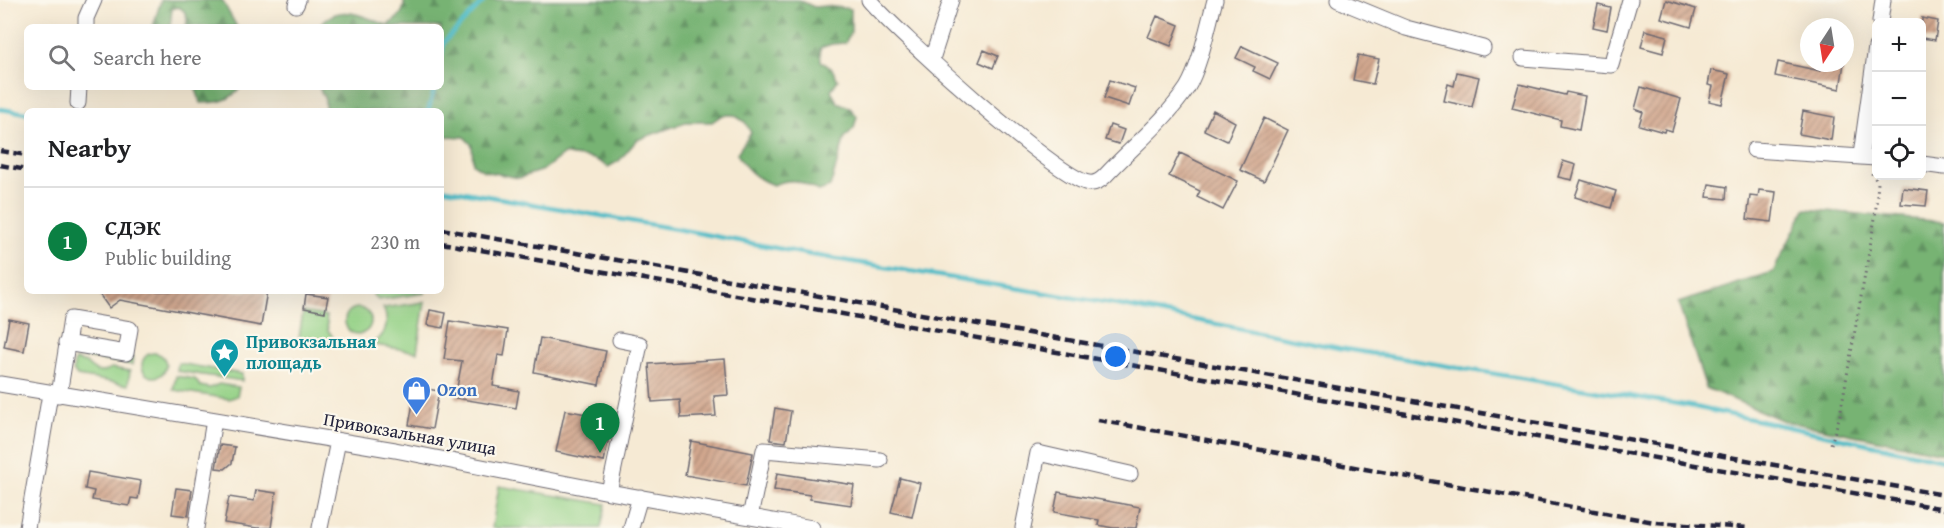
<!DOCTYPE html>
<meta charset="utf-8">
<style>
:root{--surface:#fff;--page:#f6f6f6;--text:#202124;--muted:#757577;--line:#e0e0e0;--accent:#0b8043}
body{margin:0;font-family:"Gentium Book Plus",serif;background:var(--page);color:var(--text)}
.controls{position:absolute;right:18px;top:18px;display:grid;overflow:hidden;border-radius:9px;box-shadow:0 6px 24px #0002}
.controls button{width:54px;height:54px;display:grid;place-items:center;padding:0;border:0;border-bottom:2px solid var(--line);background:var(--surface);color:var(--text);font:30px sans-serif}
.compass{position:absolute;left:1800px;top:18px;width:54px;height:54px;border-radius:50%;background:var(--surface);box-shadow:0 6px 24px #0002;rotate:192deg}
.you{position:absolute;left:1116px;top:357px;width:21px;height:21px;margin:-15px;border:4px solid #fff;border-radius:50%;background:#1a73e8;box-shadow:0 0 0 9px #1a73e833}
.badge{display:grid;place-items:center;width:39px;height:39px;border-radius:50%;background:var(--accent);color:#fff;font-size:20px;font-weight:700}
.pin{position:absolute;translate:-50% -50px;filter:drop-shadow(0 2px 3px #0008)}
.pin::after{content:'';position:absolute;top:32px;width:21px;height:18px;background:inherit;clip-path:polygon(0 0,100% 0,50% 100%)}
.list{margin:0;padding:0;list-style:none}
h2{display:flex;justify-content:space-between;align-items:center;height:78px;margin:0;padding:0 24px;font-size:26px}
h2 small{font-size:20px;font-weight:400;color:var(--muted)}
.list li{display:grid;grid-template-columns:39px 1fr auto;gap:18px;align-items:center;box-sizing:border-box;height:108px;padding:0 24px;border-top:2px solid var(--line)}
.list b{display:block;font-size:22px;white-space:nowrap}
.list p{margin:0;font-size:20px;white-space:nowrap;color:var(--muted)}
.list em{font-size:20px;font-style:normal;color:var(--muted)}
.icon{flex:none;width:33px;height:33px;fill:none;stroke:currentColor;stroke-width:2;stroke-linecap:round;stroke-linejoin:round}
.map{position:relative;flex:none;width:1944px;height:528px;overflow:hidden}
.search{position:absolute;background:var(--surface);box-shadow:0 6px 24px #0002;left:24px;top:24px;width:420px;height:66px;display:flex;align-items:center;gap:15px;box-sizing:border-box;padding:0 21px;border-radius:9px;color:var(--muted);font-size:22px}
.panel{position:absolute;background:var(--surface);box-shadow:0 6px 24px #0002;left:24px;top:108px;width:420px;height:186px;border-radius:9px}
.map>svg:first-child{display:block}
.grass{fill:#94d186;stroke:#5b7a60;stroke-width:1.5}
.forest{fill:url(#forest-firs);stroke:#4c6a57;stroke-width:1.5}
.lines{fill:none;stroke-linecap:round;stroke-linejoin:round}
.stream{stroke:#4fbcc7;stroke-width:4.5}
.building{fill:url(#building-hatch)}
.minor-casing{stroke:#6c6871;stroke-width:17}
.path{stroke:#6c6871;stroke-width:3;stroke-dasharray:1.5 4.5;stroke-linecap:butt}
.minor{stroke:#fff;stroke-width:15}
.rail{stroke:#22223b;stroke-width:4.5;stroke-dasharray:9 4.5;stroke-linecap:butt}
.labels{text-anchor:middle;stroke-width:4.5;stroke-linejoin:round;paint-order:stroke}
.culture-label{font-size:18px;font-weight:bold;fill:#0d838f;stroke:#fbf7ec;text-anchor:start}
.shop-label{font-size:18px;font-weight:bold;fill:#366cbe;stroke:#fbf7ec;text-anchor:start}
.street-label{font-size:18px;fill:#22223b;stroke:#fbf7ec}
</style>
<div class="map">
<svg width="1944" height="528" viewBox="0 0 1944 528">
<defs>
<pattern id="forest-firs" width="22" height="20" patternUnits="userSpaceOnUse" patternTransform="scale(1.5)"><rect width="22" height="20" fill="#77b373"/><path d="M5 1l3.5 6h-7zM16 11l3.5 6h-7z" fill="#619160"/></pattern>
<pattern id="building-hatch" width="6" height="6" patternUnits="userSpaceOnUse" patternTransform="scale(1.5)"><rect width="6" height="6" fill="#d2a78e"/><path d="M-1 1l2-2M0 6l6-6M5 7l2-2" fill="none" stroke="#aa8875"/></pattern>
</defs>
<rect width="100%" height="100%" fill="#fbf7ec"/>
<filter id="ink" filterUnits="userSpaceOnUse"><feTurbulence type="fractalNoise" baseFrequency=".0167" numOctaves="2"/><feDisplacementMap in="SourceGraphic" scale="12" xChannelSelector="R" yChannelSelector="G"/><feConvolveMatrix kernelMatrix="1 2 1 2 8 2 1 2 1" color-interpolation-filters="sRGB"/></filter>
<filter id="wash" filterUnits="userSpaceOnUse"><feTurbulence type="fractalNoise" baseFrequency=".008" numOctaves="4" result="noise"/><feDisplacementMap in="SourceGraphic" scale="24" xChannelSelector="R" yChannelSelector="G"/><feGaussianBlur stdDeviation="1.35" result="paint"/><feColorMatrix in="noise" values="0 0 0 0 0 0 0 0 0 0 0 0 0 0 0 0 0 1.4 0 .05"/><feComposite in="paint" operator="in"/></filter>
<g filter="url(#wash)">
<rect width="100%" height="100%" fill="#f6ead4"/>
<path class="grass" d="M 374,291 L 425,291 L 425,293 L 378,300 L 373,295 Z
M 425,302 L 417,352 L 369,344 C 386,339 390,321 383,308 Z
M345 321a13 13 0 1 1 26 0a13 13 0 1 1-26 0Z
M 303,312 L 326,316 L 328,330 L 338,345 L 299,338 Z
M 79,348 L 133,357 L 132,365 L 74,356 L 73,353 Z
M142 365a12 12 0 1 1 24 0a12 12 0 1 1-24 0Z
M 75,360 L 86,363 C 94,372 101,375 111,368 L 130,371 L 128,385 L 77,376 L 73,370 Z
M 178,363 L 242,374 L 242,381 L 177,371 Z
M 176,376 L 195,379 L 200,386 L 210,388 L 219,384 L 239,387 L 237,396 L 229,399 L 173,390 Z
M 499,486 L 606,504 L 601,528 L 492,528 Z"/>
<path class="forest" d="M 161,0 L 222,0 L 237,27 L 186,27 C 188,17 187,11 178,7 L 172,9 L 170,27 L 153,27 Z
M 404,0 L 799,0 L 814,7 L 826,6 L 851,9 L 851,32 L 845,43 L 832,44 L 820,48 L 821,61 L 832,69 L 838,80 L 831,90 L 837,102 L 849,107 L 857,116 L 854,128 L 845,137 L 830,187 L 819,191 C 799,181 794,177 773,185 C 757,179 744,168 737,153 L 751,133 L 745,122 L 734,115 L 722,115 L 712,122 L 686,122 L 637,140 L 619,161 L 608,167 C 589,153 584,160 564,154 L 543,170 L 519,178 L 484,171 L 473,164 L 472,145 L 464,137 L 441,136 L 441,111 L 325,111 L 325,100 L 319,87 L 441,87 L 441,27 L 318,27 C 339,1 361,16 387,25 C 398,19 405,13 404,0 Z
M 195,87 L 241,87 C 230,101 219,103 201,103 Z
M 1805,209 L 1944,222 L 1944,453 L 1784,421 L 1706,388 L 1678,303 L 1773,272 Z"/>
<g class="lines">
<path class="stream" d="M 441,57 L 444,42 L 485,0
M 0,109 L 27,113
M 428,111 L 435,87
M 441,188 L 688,231 L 812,255 L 1124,306 L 1339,348 L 1690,406 L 1944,460"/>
</g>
<g id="blocks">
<path class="building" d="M 1666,0 L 1696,9 L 1691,27 L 1661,18 Z
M 1598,5 L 1611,8 L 1607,30 L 1593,27 Z
M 1157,16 L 1179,25 L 1171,46 L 1148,37 Z
M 1922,18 L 1938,21 L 1935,40 L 1922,38 Z
M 1645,30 L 1667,36 L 1663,53 L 1641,47 Z
M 1242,46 L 1278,63 L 1270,79 L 1253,71 L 1255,67 L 1236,58 Z
M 984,50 L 998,56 L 993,68 L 979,62 Z
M 1358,55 L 1379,59 L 1373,84 L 1353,80 Z
M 1778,62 L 1821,71 L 1822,63 L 1844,63 L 1840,89 L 1775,76 Z
M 1711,70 L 1729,74 L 1722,104 L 1709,101 L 1713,86 L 1708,85 Z
M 1457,72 L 1479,77 L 1472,107 L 1444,101 L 1448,84 L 1454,86 Z
M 1110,80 L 1135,88 L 1129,106 L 1104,98 Z
M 1519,84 L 1565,95 L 1566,92 L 1585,96 L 1579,130 L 1560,126 L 1561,120 L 1512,108 Z
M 1641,87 L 1681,99 L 1672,131 L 1665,129 L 1664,132 L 1639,125 L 1643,112 L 1635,109 Z
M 1213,110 L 1235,122 L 1227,141 L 1204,130 Z
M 1803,111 L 1834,117 L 1831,140 L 1799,134 Z
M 1264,118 L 1288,130 L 1264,181 L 1240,170 Z
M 1110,125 L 1124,130 L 1119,144 L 1105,140 Z
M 1180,153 L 1238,181 L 1223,210 L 1197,197 L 1200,191 L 1169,176 Z
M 1563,161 L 1576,165 L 1572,180 L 1558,177 Z
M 1581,180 L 1616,191 L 1611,208 L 1575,197 Z
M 1709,184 L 1727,187 L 1726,199 L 1707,197 Z
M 1903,188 L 1928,191 L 1926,206 L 1901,204 Z
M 1759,190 L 1776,192 L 1772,222 L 1747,219 L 1750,196 L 1758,197 Z
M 97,291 L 267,291 L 261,326 L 120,300 L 109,308 Z
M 306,294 L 328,297 L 325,312 L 304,308 Z
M 430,310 L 446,313 L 443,328 L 427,325 Z
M 9,319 L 29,323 L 24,351 L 4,347 Z
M 450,321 L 508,330 L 504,356 L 498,355 L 493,386 L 519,391 L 516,408 L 455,398 L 462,361 L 444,359 Z
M 540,338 L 606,351 L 599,385 L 534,372 Z
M 725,359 L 728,395 L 714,396 L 716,416 L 681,418 L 680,400 L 652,402 L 649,364 Z
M 416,387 L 439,391 L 432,429 L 409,425 Z
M 775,408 L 791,411 L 786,442 L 770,440 Z
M 565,410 L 608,418 L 607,426 L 611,426 L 604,462 L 556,452 Z
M 691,441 L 753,453 L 746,486 L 685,475 Z
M 220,445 L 235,447 L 232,463 L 225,469 L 216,468 Z
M 88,472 L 141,481 L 138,499 L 131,498 L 129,506 L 92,500 L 94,491 L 85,489 Z
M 777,473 L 854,485 L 851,505 L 810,499 L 810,495 L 774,490 Z
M 900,478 L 920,483 L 912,517 L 891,512 Z
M 176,488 L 192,490 L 188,516 L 172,514 Z
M 256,490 L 276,493 L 271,528 L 257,528 L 224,523 L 229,497 L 254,501 Z
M 1058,492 L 1140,507 L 1136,528 L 1113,528 L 1098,525 L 1099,520 L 1054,512 Z"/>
</g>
</g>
<g filter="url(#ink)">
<use href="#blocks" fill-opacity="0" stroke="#6c6871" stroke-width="1.5"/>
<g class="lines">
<defs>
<path id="minor" d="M 869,0 C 894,30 1059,180 1089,183 C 1096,184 1101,180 1105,176 C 1132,147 1165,121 1187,88 C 1200,67 1208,25 1215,0
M 1338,0 L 1406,28 L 1483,48
M 296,5 L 298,0
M 1880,22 L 1883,0
M 86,27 L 86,18 L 94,0
M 1523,58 L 1611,65 L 1630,0
M 932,59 L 951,0
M 78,103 L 79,87
M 1754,150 L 1876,158
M 1861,155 L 1876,47
M 1922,164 L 1944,167
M 0,384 L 395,450 L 609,492 L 812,528
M 59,395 L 71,319 L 130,329 L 126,353 L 66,343
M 609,492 L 640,344 L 620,340
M 750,517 L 764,450 L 880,460
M 27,528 L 50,394
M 196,528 L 214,420
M 320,528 L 338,441
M 631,528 L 640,497
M 1023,528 L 1038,453 L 1130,474"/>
</defs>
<use href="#minor" class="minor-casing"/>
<path class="path" d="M 1831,444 L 1840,415 L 1875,218 L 1878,183 L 1871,172"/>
<use href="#minor" class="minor"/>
<path class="rail" d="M 0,151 L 27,155
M 0,165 L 27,170
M 441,229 L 1944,495
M 441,243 L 1944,509
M 1098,420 L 1654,522 L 1749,528"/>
</g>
</g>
<defs>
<symbol id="sight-pin" viewBox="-11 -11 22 30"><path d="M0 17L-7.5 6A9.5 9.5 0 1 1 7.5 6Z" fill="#0f9aa8" stroke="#fbf7ec"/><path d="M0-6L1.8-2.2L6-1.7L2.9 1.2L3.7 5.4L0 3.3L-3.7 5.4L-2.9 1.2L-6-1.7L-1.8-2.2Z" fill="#fff"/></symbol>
<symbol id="shop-pin" viewBox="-11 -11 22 30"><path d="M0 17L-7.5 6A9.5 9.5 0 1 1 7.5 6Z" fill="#3f7fe0" stroke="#fbf7ec"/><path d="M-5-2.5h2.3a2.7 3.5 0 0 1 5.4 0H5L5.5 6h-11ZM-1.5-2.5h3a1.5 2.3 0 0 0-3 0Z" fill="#fff"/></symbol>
</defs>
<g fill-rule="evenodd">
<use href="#sight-pin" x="208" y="336" width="33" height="45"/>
<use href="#shop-pin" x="400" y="374" width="33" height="45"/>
</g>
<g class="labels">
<g class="culture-label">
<text x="246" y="348">Привокзальная<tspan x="246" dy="21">площадь</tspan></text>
</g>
<g class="shop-label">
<text x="437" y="396">Ozon</text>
</g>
<g class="street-label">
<text transform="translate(410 434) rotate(10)" y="6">Привокзальная улица</text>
</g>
</g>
</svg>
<div class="controls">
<button>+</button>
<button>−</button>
<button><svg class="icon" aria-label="locate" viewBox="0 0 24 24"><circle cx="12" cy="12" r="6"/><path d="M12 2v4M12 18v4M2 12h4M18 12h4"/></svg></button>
</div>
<svg class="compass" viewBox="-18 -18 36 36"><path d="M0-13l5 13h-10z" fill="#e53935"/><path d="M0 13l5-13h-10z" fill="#757577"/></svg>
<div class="you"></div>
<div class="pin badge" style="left:600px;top:453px">1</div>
<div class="search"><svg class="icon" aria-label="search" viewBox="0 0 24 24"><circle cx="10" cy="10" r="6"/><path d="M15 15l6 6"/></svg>Search here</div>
<section class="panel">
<h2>Nearby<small></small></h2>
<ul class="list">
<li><span class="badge">1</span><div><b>СДЭК</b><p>Public building</p></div><em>230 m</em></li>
</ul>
</section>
</div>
